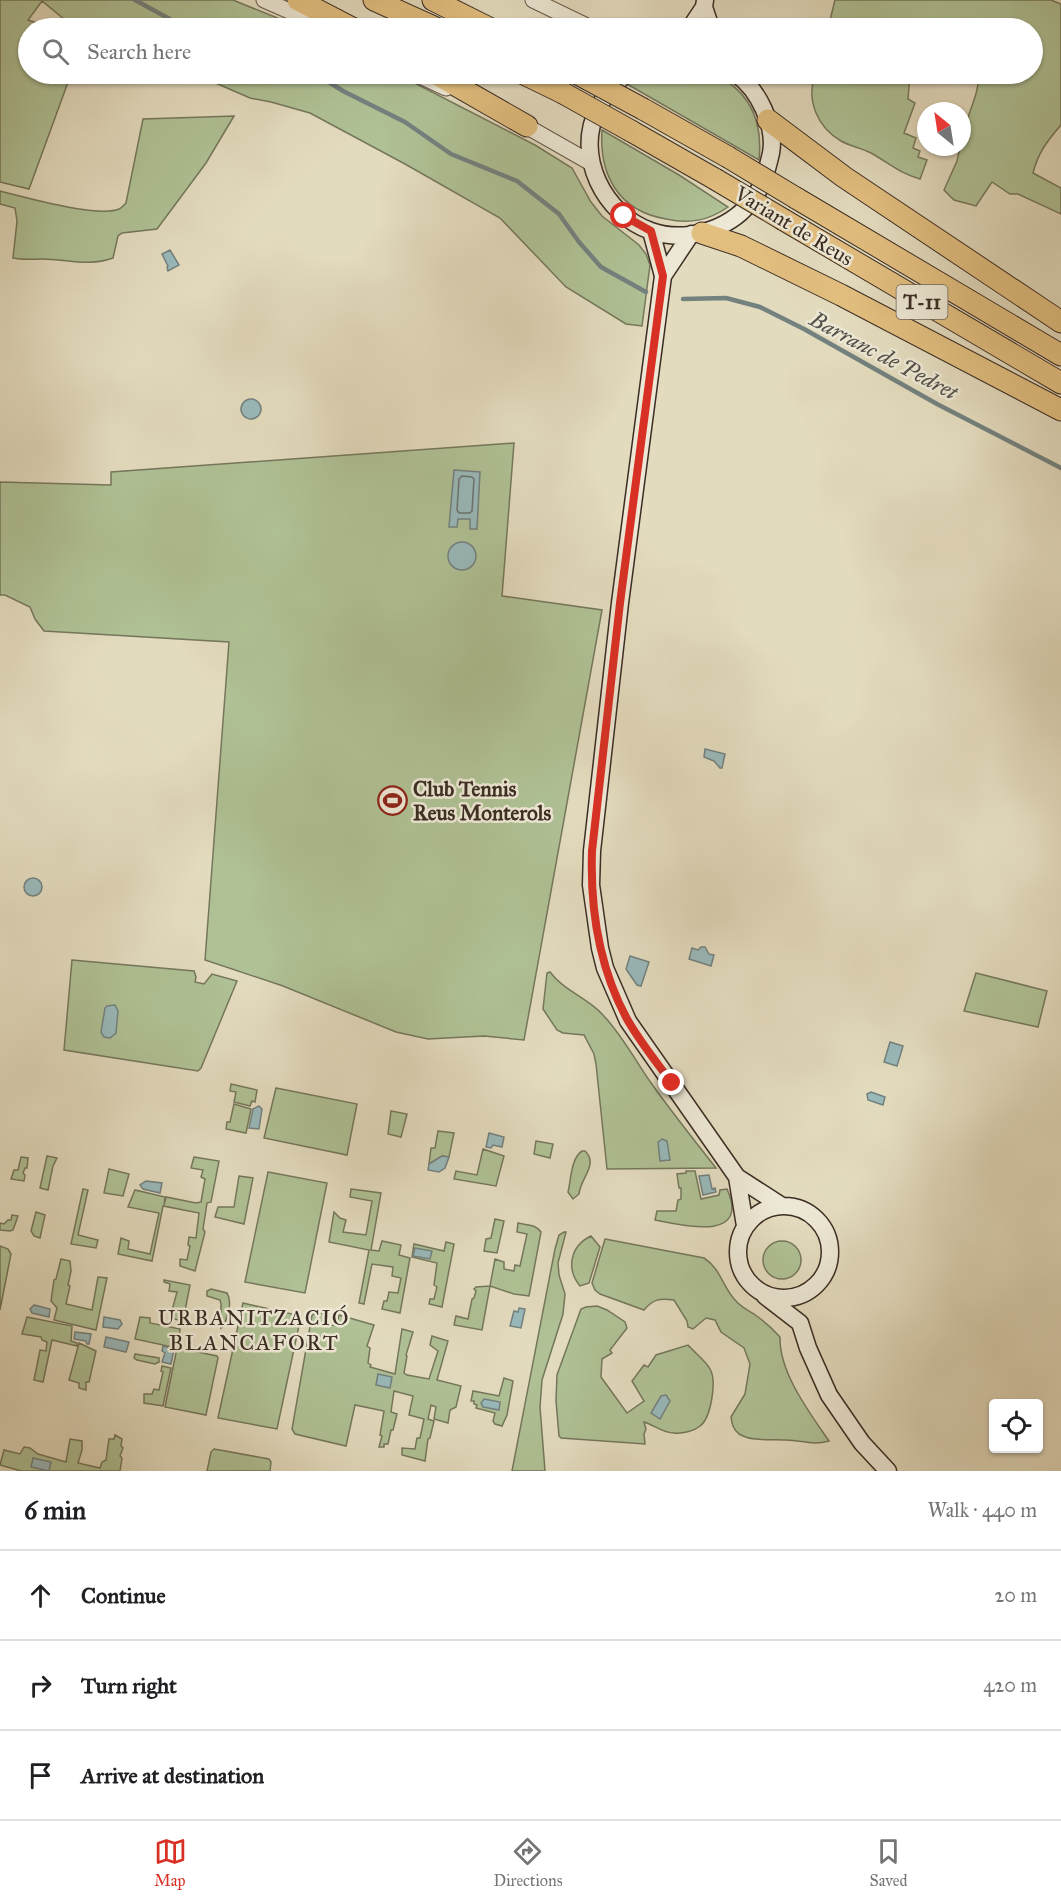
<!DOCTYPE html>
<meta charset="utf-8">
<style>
:root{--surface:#fff;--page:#f6f6f6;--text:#202124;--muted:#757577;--line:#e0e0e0;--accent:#d93025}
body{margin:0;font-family:"IM FELL Great Primer",serif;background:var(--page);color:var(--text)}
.controls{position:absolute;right:18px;bottom:18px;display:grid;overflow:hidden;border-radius:6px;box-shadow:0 2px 4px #0004}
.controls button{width:54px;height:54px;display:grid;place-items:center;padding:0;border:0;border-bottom:2px solid var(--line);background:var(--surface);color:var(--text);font:30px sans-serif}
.compass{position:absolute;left:917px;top:102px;width:54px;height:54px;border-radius:50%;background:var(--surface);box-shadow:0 2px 4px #0004;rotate:330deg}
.stop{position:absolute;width:18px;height:18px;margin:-14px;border:4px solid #d93025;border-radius:50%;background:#fff}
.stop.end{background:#d93025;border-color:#fff;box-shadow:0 2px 6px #0008}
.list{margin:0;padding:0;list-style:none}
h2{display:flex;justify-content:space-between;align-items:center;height:78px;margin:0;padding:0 24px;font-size:26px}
h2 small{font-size:20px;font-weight:400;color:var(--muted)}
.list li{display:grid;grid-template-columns:39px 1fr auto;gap:18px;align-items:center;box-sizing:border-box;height:90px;padding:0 24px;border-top:2px solid var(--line)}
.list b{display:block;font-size:22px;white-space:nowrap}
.list em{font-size:20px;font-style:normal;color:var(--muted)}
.icon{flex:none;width:33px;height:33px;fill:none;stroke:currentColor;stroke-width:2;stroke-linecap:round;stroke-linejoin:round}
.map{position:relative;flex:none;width:1061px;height:1471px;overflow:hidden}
.search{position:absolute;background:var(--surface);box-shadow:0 2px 4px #0004;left:18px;right:18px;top:18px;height:66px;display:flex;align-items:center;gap:15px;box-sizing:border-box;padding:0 21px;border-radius:33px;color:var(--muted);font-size:22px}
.sheet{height:348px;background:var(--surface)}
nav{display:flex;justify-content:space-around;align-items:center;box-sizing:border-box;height:84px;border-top:2px solid var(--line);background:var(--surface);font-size:16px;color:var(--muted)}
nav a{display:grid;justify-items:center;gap:3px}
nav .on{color:var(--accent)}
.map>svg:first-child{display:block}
.green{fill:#afc195;stroke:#75775c;stroke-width:1.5}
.water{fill:#99b9bb;stroke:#73817f;stroke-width:1.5}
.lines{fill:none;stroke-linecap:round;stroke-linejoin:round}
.shore{stroke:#6a7370;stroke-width:1.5}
.stream{stroke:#73817f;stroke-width:4.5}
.tertiary-casing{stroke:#65584a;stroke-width:17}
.secondary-casing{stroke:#3b2d24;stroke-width:19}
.motorway-casing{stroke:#3b2d24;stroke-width:23}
.tertiary{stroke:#ede8d5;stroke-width:15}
.secondary{stroke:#ede8d5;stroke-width:16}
.motorway{stroke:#e2be7f;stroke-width:21}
.motorway-bridge-casing{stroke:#3b2d24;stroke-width:23;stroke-linecap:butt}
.motorway-bridge{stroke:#e2be7f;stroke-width:21}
.route{stroke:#d93025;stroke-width:8}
.labels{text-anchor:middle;stroke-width:5;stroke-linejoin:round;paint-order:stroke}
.shield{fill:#ede8d5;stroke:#706559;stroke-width:1.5}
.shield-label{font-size:20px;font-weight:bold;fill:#3b2d24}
.street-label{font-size:21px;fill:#3b2d24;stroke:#ede8d5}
.poi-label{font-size:21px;font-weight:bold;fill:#3b2d24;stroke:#ede8d5;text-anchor:start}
.water-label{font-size:22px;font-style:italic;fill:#52504a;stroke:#ede8d5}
.neighbourhood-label{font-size:22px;letter-spacing:1.5px;fill:#3b2d24;stroke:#ede8d5}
</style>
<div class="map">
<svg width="1061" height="1471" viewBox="0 0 1061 1471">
<rect width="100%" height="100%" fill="#e3dbbe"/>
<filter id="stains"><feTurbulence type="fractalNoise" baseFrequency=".00333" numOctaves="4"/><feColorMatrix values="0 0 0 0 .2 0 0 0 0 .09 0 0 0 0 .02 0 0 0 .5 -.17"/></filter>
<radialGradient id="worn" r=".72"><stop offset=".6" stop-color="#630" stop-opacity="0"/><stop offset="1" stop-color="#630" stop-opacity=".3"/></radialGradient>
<path class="green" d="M 0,0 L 233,0 L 302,28 L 83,28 L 64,19 L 42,1 L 28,20 L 52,28 L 28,28 L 28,74 L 71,74 L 29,189 L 0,182 Z
M 835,0 L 1051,0 L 1061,4 L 1061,125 C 1047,141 1038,153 1033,173 L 1061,188 L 1061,214 L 1018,194 L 1010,194 L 992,182 L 976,206 L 954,200 L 944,190 L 957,161 L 960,147 L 962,147 C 962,121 979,99 979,74 L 1032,74 L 1032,28 L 828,28 Z
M 195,74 L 397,74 L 535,145 L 572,168 L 591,202 L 602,216 L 639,245 L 646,254 L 650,265 L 642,326 L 626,324 L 566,287 L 500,218 L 405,164 L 310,113 L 271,102 L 250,98 Z
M 647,74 L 714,74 C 750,91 763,122 759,160 L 627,84 Z
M 815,74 L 910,74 L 908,99 L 915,103 L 904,133 L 916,138 L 913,148 L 920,151 L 918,157 L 927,160 L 920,179 C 899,173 889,163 871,153 C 861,148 850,146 841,141 C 817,127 806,100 815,74 Z
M 234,116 L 206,163 L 157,229 L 122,233 L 118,236 L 113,258 C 89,267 67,259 42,259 C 32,259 23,260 13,258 L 17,221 L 15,208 L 0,204 L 0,191 C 24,197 98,218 119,209 C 122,208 124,205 126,203 L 143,119 Z
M 602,130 L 679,175 L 728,207 C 708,221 689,224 666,219 C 619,211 599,176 602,130 Z
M 514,443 L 502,596 L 602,610 L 524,1040 L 484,1036 L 428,1039 L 396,1032 L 283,986 L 205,960 L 229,642 L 44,631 L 35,619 L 30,607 L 5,595 L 0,595 L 0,482 L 111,485 L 111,472 Z
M 72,960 L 194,971 L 196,977 L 195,982 L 204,984 L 212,974 L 237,981 L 201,1068 L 198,1071 L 64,1050 Z
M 550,972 C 564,991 588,998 603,1015 C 621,1034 634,1058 649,1080 C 670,1110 693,1139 716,1168 L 607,1169 L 596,1064 L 594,1054 L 584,1035 L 563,1033 L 557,1030 L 543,1009 L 547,973 Z
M 976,973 L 1047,991 L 1038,1027 L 964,1011 Z
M 231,1084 L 257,1090 L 255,1102 L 252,1101 L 250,1106 L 234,1102 L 236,1092 L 230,1091 Z
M 276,1088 L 357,1104 L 347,1155 L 264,1138 Z
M 234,1104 L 251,1109 L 246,1133 L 226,1129 L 227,1122 L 230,1122 Z
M 391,1111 L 407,1114 L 401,1137 L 388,1134 Z
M 438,1131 L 454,1133 L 449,1157 L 442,1156 L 429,1164 L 431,1148 L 435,1148 Z
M 536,1141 L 553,1144 L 550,1158 L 534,1154 Z
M 483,1149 L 504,1156 L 496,1186 L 454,1179 L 456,1171 L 477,1175 Z
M 582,1151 L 585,1151 C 599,1164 580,1179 579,1194 L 573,1199 L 568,1192 C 571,1180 571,1158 582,1151 Z
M 47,1156 L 57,1158 L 53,1166 L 48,1190 L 40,1188 Z
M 21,1157 L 28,1158 L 27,1168 L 25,1168 L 23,1173 L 25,1175 L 24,1181 L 11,1179 L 14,1170 L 18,1170 Z
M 194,1157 L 219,1161 L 211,1202 L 207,1203 L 203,1229 L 205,1232 L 195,1271 L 180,1266 L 180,1259 L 187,1260 L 190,1246 L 188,1245 L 189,1237 L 196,1238 L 199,1213 L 163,1206 L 152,1261 L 118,1254 L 121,1238 L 129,1241 L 128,1249 L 150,1254 L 159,1213 L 128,1207 L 135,1190 L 165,1197 L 164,1205 L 166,1197 L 196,1203 L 201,1202 L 205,1179 L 201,1177 L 203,1170 L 191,1168 Z
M 109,1169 L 129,1174 L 123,1196 L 104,1193 Z
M 686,1171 L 695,1171 L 701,1199 L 719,1195 L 720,1190 L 727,1189 C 751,1243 681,1225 655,1220 L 657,1211 L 676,1211 L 678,1200 L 681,1199 L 681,1188 L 679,1188 L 677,1174 L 686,1173 Z
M 268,1172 L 327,1183 L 305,1293 L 245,1282 Z
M 239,1176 L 253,1178 L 244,1224 L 215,1217 L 218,1207 L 234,1207 Z
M 83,1189 L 88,1190 L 78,1235 L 98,1240 L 96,1248 L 71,1244 Z
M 351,1189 L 381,1193 L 371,1250 L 379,1251 L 382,1241 L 401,1245 L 399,1255 L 410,1258 L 400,1313 L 382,1309 L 384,1301 L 387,1301 L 389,1292 L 398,1293 L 401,1278 L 392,1276 L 393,1267 L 372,1264 L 364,1304 L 359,1303 L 369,1250 L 329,1242 L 334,1212 L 340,1218 L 346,1220 L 343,1232 L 366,1235 L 372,1201 L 350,1197 Z
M 36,1212 L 45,1215 L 40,1238 L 34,1236 L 31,1231 Z
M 12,1215 L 18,1216 L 13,1230 L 10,1231 L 0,1230 L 0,1223 L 4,1224 L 8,1220 L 11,1220 Z
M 495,1219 L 504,1221 L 497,1253 L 484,1251 L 486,1239 L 491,1238 Z
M 518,1223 C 526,1225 536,1224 541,1232 L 529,1296 L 514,1294 L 490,1286 L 482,1330 L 454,1325 L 456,1316 L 468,1319 L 472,1299 L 474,1298 L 476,1291 L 474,1289 L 476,1287 L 490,1286 L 495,1259 L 504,1262 L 504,1269 L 514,1271 L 515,1265 L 520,1266 L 527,1234 L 517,1232 Z
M 564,1232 L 566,1232 L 558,1263 L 559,1275 L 565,1294 L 563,1314 L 542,1380 L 540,1407 L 545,1471 L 512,1471 L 555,1249 L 559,1235 Z
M 591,1236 L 600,1247 L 589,1283 L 580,1286 C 566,1269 570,1246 591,1236 Z
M 605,1239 L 704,1258 C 721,1269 722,1286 735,1300 C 741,1307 747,1310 754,1314 C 764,1321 772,1328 780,1337 C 779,1372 809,1412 829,1441 C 812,1446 802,1440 786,1440 C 772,1439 752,1442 739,1434 C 733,1429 732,1424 731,1417 L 745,1394 L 750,1364 L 744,1348 L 721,1332 L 715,1320 L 706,1318 L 693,1329 L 688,1327 L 687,1321 L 674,1300 C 660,1298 653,1299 644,1310 L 600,1294 L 595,1290 L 592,1283 Z
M763 1260a19 19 0 1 1 38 0a19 19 0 1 1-38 0Z
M 446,1242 L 454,1244 L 442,1307 L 429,1304 L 430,1299 L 434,1299 L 437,1287 L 434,1285 L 437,1263 L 412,1257 L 414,1244 L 444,1251 Z
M 0,1246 L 8,1249 L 11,1254 L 0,1310 Z
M 61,1259 L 70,1261 L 71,1271 L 68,1285 L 70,1286 L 66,1304 L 92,1310 L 98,1277 L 107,1278 L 96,1330 L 54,1320 L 57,1308 L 51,1301 L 54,1280 L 56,1279 Z
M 164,1280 L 190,1285 L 183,1321 L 170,1318 L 177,1292 L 169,1291 L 170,1284 L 164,1282 Z
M 211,1289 L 227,1293 C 233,1303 227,1316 224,1326 L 221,1328 L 221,1304 L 220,1300 L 207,1296 L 207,1291 Z
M 243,1303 L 301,1316 L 277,1429 L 218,1418 Z
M 597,1306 L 607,1310 L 625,1322 L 627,1328 L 610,1350 L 612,1353 L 602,1359 L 601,1377 L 627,1413 L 644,1401 L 632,1381 L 644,1365 L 648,1367 L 656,1355 L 688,1345 C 695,1353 705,1360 710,1369 C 717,1381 711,1418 700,1426 C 694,1431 682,1434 674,1433 C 663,1433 654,1425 644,1422 L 646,1429 L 644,1434 L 645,1444 L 561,1438 L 559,1436 L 556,1401 L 557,1375 L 581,1309 L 586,1307 Z
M 317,1312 L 324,1314 L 324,1324 L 337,1326 L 339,1315 L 374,1325 L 367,1346 L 370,1348 L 368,1363 L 371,1365 L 370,1367 L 395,1374 L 402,1329 L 413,1332 L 406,1355 L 407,1356 L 404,1373 L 407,1375 L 429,1379 L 438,1351 L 430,1345 L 432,1336 L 448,1341 L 437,1380 L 461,1386 L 456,1407 L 450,1410 L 448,1423 L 434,1419 L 436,1407 L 431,1405 L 428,1419 L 434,1421 L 430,1438 L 428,1439 L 425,1461 L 402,1455 L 402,1448 L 415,1449 L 417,1438 L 420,1438 L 424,1419 L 409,1415 L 413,1396 L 394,1391 L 391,1412 L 397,1414 L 393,1430 L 391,1430 L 388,1444 L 384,1444 L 384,1447 L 379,1447 L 382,1436 L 380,1435 L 384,1411 L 355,1405 L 346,1446 L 295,1434 L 292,1429 L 312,1315 Z
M 27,1317 L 72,1326 L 71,1341 L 77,1343 L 77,1346 L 52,1340 L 43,1382 L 34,1380 L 40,1350 L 46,1351 L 47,1342 L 42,1340 L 41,1337 L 22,1334 Z
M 140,1317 L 150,1318 L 150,1323 L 180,1329 L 178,1348 L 217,1356 L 218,1358 L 206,1415 L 165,1407 L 177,1348 L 135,1339 Z
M 79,1343 L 96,1351 L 89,1382 L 86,1382 L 86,1390 L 79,1388 L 79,1383 L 69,1380 Z
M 135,1354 L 159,1358 L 159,1362 L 155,1364 L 137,1360 L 134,1358 Z
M 162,1366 L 171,1368 L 163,1406 L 144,1403 L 144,1394 L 152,1394 L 154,1389 L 159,1390 L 163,1372 L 161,1371 Z
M 504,1378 L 513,1381 L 507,1415 L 502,1426 L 495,1424 L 493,1421 L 495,1413 L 476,1408 L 477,1405 L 474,1404 L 474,1401 L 471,1401 L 473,1391 L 499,1396 Z
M 115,1435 L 122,1439 L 121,1446 L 123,1448 L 120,1456 L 122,1458 L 120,1471 L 21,1471 L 0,1465 L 4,1450 L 20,1454 L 24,1447 L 30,1448 L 38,1454 L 66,1462 L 70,1439 L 82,1441 L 82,1450 L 78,1463 L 100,1468 L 102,1462 L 106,1460 L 109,1439 L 114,1439 Z
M 214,1449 L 269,1459 L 271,1462 L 270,1471 L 207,1471 L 211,1452 Z"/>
<path class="water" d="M 170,250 L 179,265 L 168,271 L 167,267 L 168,266 L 162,254 Z
M241 409a10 10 0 1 1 20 0a10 10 0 1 1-20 0Z
M 454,470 L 480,472 L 477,529 L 470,529 L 470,519 L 458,519 L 457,527 L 449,527 Z
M448 556a14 14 0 1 1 28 0a14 14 0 1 1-28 0Z
M 705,749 L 725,754 L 722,768 L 720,768 L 714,761 L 704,757 Z
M24 887a9 9 0 1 1 18 0a9 9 0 1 1-18 0Z
M 701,947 L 705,947 L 709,954 L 714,955 L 711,966 L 689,959 L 692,948 L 698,950 Z
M 630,956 L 649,962 L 641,986 L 637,985 L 626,969 Z
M 115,1005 L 118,1011 L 116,1033 L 110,1038 L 104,1037 L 101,1032 L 105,1008 L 107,1006 Z
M 890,1042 L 903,1046 L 897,1066 L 884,1062 Z
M 871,1092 L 885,1097 L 883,1105 L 868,1100 L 867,1094 Z
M 259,1106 L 262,1109 L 259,1129 L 249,1128 L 253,1109 Z
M 489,1133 L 504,1137 L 502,1147 L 493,1145 L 491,1148 L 486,1147 Z
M 662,1139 L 667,1141 L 670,1160 L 660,1161 L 658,1142 Z
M 442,1156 L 449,1157 L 445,1168 L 439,1172 L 428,1170 L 429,1164 Z
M 709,1175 L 712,1189 L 715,1188 L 716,1192 L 703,1195 L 699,1176 Z
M 146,1181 L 162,1183 L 160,1193 L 143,1189 L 140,1185 Z
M 415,1248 L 432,1251 L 430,1259 L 413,1256 Z
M 34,1305 L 50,1309 L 49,1317 L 32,1313 L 30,1309 Z
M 519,1308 L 525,1309 L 521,1328 L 510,1326 L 514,1311 L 518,1312 Z
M 104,1317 L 120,1320 L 122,1324 L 118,1329 L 103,1327 Z
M 75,1332 L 91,1334 L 89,1344 L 87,1344 L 86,1341 L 74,1339 Z
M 106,1337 L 129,1342 L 126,1352 L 104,1347 Z
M 163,1346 L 174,1349 L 171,1364 L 162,1362 L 165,1353 L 162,1351 Z
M 378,1374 L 392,1377 L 390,1388 L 376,1385 Z
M 666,1395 L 670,1401 L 660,1419 L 651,1413 L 661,1396 Z
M 484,1399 L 500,1402 L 499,1410 L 483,1407 L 481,1403 Z
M 33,1458 L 51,1462 L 49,1471 L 31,1467 Z"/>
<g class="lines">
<path class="shore" d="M 462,476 L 472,477 L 474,479 L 472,511 L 470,513 L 459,513 L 457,510 L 459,479 Z"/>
<path class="stream" d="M 135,0 L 177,23 L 191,28
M 316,74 L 343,91 L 405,122 L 451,154 L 517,181 L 559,214 L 579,242 L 601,267 L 646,292
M 683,299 L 726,298 L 760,307 L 804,329 L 937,404 L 1061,468"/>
<defs>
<path id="tertiary" d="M 264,0 L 328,28
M 533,0 L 591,28
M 416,74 L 446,88
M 519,122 L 591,163"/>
<path id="secondary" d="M 705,0 L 704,7 L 711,28
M 690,28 L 704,7
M 626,74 C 614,84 605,94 598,109 C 574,155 604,215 651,231 C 685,243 728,230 750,203 C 762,189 767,171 771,153 C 776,126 758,89 736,74
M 651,231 L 663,276 L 620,603 L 592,851 L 591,885 L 600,948 L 605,968 L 628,1021 L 737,1177 L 782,1206
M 663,276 L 691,234
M 737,1177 L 745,1226
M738 1252a46 46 0 1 1 92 0a46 46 0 1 1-92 0Z
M 765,1296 L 800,1323 L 808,1348 L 829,1395 L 862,1443 L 888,1471"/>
<path id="motorway" d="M 298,0 L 352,28
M 374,0 L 436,28
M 433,0 L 489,28
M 436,74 L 527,126
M 524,74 L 563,93
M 643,109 L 728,157
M 768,120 L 844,177 L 1061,322
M 631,131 L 715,179
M 796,198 L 1061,355
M 784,220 L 1061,383
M 702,233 L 741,246 L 841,295 L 1061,410"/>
</defs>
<use href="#tertiary" class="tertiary-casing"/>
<use href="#secondary" class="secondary-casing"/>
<use href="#motorway" class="motorway-casing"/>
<use href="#tertiary" class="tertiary"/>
<use href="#secondary" class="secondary"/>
<use href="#motorway" class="motorway"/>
<defs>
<path id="motorway-bridge" d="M 578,74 L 643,109
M 563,93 L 631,131
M 728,157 L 796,198
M 715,179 L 784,220"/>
</defs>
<use href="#motorway-bridge" class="motorway-bridge-casing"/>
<use href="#motorway-bridge" class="motorway-bridge"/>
</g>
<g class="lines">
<path class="route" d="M 624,216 L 651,231 L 663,276 L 620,603 L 592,851 C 590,910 599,967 627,1019 C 640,1042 657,1063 672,1083"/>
</g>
<defs>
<symbol id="stadium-ring" viewBox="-11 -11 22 22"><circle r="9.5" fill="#ede8d5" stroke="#8f2418" stroke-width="1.5"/><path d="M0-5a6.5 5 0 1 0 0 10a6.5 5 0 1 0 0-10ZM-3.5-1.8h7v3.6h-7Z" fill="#8f2418"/></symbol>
</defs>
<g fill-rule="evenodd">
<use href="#stadium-ring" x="376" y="784" width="33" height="33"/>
</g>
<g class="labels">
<rect class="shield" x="896.5" y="285" width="51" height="34" rx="4.5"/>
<g class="shield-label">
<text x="922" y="309">T-11</text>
</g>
<g class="street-label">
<text transform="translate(794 226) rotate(31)" y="7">Variant de Reus</text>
</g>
<g class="poi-label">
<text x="413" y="796">Club Tennis<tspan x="413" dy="24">Reus Monterols</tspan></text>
</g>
<g class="water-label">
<text transform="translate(884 355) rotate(28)" y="8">Barranc de Pedret</text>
</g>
<g class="neighbourhood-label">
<text x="254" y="1325">URBANITZACIÓ<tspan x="254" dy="25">BLANCAFORT</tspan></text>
</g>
</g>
<rect width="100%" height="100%" filter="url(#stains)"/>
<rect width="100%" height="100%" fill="url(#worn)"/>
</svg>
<div class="controls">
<button><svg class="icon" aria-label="locate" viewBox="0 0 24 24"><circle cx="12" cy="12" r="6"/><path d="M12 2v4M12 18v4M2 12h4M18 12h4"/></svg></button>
</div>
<svg class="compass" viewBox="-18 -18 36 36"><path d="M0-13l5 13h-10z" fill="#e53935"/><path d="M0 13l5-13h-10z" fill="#757577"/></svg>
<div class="stop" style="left:624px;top:216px"></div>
<div class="stop end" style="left:672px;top:1083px"></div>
<div class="search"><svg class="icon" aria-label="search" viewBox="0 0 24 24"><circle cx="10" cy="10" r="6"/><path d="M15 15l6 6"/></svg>Search here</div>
</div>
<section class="sheet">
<h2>6 min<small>Walk · 440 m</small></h2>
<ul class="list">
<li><svg class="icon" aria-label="ahead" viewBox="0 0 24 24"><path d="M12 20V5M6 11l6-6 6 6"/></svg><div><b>Continue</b></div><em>20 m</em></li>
<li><svg class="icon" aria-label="right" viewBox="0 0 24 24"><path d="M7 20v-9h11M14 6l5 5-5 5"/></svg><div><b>Turn right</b></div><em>420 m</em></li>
<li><svg class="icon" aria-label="arrive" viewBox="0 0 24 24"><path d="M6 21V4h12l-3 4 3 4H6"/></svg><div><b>Arrive at destination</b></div></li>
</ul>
</section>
<nav>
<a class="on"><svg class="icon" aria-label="map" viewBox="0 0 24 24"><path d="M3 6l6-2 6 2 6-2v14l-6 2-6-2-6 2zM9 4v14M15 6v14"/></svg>Map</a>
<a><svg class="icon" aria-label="directions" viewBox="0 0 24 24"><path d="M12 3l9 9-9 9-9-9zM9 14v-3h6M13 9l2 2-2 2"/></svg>Directions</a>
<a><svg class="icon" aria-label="saved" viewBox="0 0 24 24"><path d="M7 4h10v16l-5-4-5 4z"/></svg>Saved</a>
</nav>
